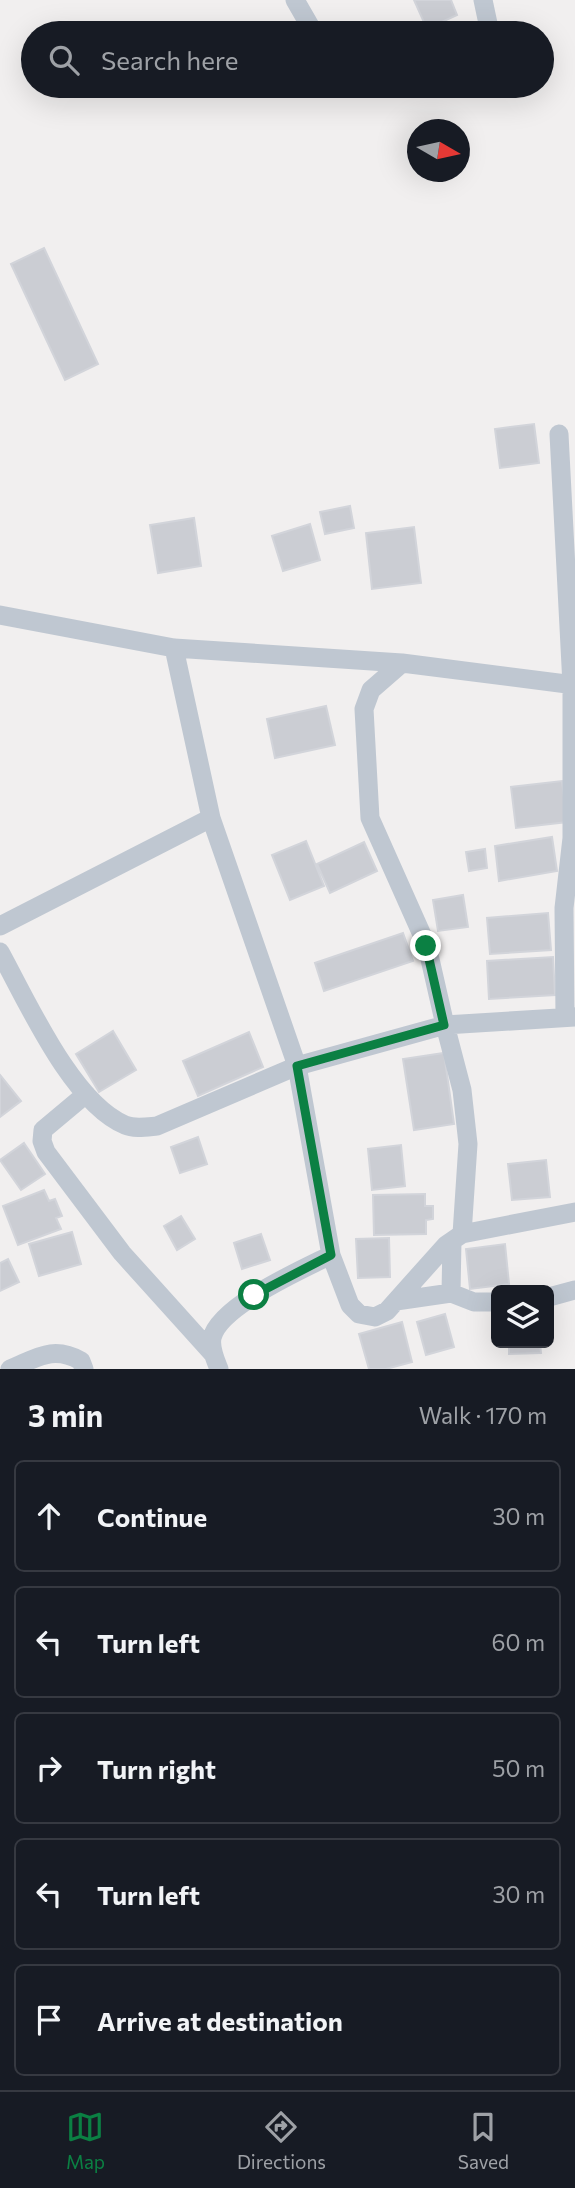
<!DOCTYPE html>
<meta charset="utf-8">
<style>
:root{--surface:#171b24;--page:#242831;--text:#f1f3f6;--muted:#9ea1a6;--line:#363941;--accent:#0b8043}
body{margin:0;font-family:Commissioner,sans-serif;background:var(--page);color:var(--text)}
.controls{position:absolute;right:21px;bottom:21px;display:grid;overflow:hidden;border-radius:10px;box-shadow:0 7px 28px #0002}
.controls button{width:63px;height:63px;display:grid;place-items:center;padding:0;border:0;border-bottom:2px solid var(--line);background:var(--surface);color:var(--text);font:35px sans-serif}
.compass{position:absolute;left:407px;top:119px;width:63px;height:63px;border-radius:50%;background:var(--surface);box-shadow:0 7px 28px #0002;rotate:99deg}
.stop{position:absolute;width:21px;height:21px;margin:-16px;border:5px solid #0b8043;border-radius:50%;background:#fff}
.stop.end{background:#0b8043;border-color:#fff;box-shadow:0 2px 7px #0008}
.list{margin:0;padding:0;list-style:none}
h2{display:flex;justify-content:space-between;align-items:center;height:91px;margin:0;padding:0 28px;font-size:30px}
h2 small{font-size:23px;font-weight:400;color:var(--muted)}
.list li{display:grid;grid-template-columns:46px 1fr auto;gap:21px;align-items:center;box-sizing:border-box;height:112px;margin:0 14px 14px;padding:0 14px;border:2px solid var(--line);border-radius:10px}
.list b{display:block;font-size:26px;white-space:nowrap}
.list em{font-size:23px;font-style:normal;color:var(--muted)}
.icon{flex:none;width:38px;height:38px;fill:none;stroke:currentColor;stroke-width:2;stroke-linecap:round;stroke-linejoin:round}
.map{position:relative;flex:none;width:575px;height:1369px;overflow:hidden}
.search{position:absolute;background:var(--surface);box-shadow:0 7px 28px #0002;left:21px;right:21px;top:21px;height:77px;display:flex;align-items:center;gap:18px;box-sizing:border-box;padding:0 24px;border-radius:38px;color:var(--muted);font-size:26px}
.sheet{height:721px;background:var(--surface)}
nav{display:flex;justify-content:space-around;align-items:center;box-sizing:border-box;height:98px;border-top:2px solid var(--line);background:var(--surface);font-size:19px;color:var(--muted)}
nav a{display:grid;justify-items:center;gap:4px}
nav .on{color:var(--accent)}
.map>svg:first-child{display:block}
.building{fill:#cbcdd3;stroke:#d2d4da;stroke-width:2}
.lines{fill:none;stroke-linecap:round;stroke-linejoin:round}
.street{stroke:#bfc7d1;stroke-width:19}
.route{stroke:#0b8043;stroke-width:9}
</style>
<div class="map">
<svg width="575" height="1369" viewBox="0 0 575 1369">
<rect width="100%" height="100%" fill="#f1efef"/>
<path class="building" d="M 414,0 L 451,0 L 457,15 L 427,29 Z
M 44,248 L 98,364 L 65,380 L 11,264 Z
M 534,424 L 539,463 L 500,468 L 495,429 Z
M 350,506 L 354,528 L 325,534 L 320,512 Z
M 194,518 L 201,566 L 158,573 L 150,525 Z
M 310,524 L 320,560 L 283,571 L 272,536 Z
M 414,527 L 421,583 L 372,589 L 366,533 Z
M 326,706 L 335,745 L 275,758 L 267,719 Z
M 562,781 L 567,822 L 516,828 L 511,787 Z
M 552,837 L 557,871 L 499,881 L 495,846 Z
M 306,841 L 324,886 L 290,900 L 272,855 Z
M 364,842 L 377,871 L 330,893 L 317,864 Z
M 485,849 L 487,868 L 469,871 L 466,852 Z
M 463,895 L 468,927 L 438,931 L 433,900 Z
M 548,913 L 551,950 L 490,954 L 487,918 Z
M 403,933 L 413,961 L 324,991 L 315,963 Z
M 553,957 L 555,995 L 489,999 L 487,961 Z
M 113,1031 L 136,1070 L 99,1092 L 76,1054 Z
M 249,1032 L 263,1067 L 198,1096 L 183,1061 Z
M 444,1053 L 454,1124 L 414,1130 L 403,1059 Z
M 0,1075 L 21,1101 L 0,1117 Z
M 198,1137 L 207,1164 L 180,1173 L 171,1147 Z
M 24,1143 L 45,1174 L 21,1190 L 0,1160 Z
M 401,1145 L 405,1186 L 372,1190 L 368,1149 Z
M 546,1160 L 550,1197 L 512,1200 L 508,1164 Z
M 44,1190 L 49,1201 L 55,1199 L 62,1216 L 56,1218 L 61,1229 L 18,1245 L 3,1206 Z
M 425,1194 L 425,1206 L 433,1206 L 433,1219 L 426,1220 L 426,1234 L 374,1235 L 373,1195 Z
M 181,1216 L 195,1239 L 177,1250 L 164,1226 Z
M 72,1232 L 81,1264 L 39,1276 L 29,1244 Z
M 261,1234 L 270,1260 L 242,1269 L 234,1243 Z
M 389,1238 L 390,1277 L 358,1278 L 356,1239 Z
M 505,1244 L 509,1284 L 470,1289 L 466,1249 Z
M 8,1259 L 19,1282 L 0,1291 L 0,1263 Z
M 445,1314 L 454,1347 L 426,1355 L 417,1322 Z
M 402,1322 L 412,1362 L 386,1369 L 369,1369 L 359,1334 Z
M 509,1343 L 540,1343 L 541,1353 L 509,1354 Z"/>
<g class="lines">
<path class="street" d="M 295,0 L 314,33
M 483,0 L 490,33
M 559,434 L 572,685 L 572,838 L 564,908 L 565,1017
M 0,615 L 174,648 L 402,663 L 575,685
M 174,648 L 211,818 L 297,1066 L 331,1255 L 350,1305 L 359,1314 L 375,1317 L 387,1311 L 446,1245 L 462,1234 L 575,1212
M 402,663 L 371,690 L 364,709 L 370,818 L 427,946 L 445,1025 L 462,1090 L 468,1144 L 462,1234
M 0,926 L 211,818
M 0,952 C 27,1001 72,1103 125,1125 C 134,1129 146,1127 157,1126 L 297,1066 L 445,1025 L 575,1017
M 86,1094 L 43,1130 L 42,1141 L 46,1152 L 122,1253 L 213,1354
M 451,1293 L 452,1241
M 549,1297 L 575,1290
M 396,1301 L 451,1293 L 474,1302 L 496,1302
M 10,1369 C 37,1358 53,1345 81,1361 L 84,1369
M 219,1369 C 215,1359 210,1348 212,1338 C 219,1306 303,1269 331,1255"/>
</g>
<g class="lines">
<path class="route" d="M 254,1295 L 331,1255 L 297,1066 L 444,1025 L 426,946"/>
</g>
</svg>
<div class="controls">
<button><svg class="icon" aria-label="layers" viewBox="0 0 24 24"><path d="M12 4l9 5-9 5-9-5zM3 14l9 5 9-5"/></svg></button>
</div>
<svg class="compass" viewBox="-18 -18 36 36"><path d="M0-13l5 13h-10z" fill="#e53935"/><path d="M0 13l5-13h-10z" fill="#9ea1a6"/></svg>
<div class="stop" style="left:254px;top:1295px"></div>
<div class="stop end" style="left:426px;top:946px"></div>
<div class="search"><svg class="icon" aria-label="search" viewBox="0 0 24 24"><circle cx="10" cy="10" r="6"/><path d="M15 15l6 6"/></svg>Search here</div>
</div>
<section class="sheet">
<h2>3 min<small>Walk · 170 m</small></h2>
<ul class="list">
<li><svg class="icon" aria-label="ahead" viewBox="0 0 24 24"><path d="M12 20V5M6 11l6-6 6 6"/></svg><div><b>Continue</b></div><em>30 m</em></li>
<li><svg class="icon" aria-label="left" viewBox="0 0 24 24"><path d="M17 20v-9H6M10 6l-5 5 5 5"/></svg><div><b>Turn left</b></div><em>60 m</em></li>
<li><svg class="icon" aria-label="right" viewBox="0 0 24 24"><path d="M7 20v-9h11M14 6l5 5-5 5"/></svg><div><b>Turn right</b></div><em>50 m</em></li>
<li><svg class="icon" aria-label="left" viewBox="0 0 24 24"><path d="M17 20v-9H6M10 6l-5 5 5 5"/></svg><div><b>Turn left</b></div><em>30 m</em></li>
<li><svg class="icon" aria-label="arrive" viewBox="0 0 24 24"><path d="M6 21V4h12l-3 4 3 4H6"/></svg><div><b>Arrive at destination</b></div></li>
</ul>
</section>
<nav>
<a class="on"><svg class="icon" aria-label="map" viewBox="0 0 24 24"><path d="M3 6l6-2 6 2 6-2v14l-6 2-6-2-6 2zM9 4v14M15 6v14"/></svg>Map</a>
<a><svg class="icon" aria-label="directions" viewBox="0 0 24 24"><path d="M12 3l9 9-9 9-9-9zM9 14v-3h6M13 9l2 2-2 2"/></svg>Directions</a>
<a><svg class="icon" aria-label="saved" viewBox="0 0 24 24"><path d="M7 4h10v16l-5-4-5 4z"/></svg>Saved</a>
</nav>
